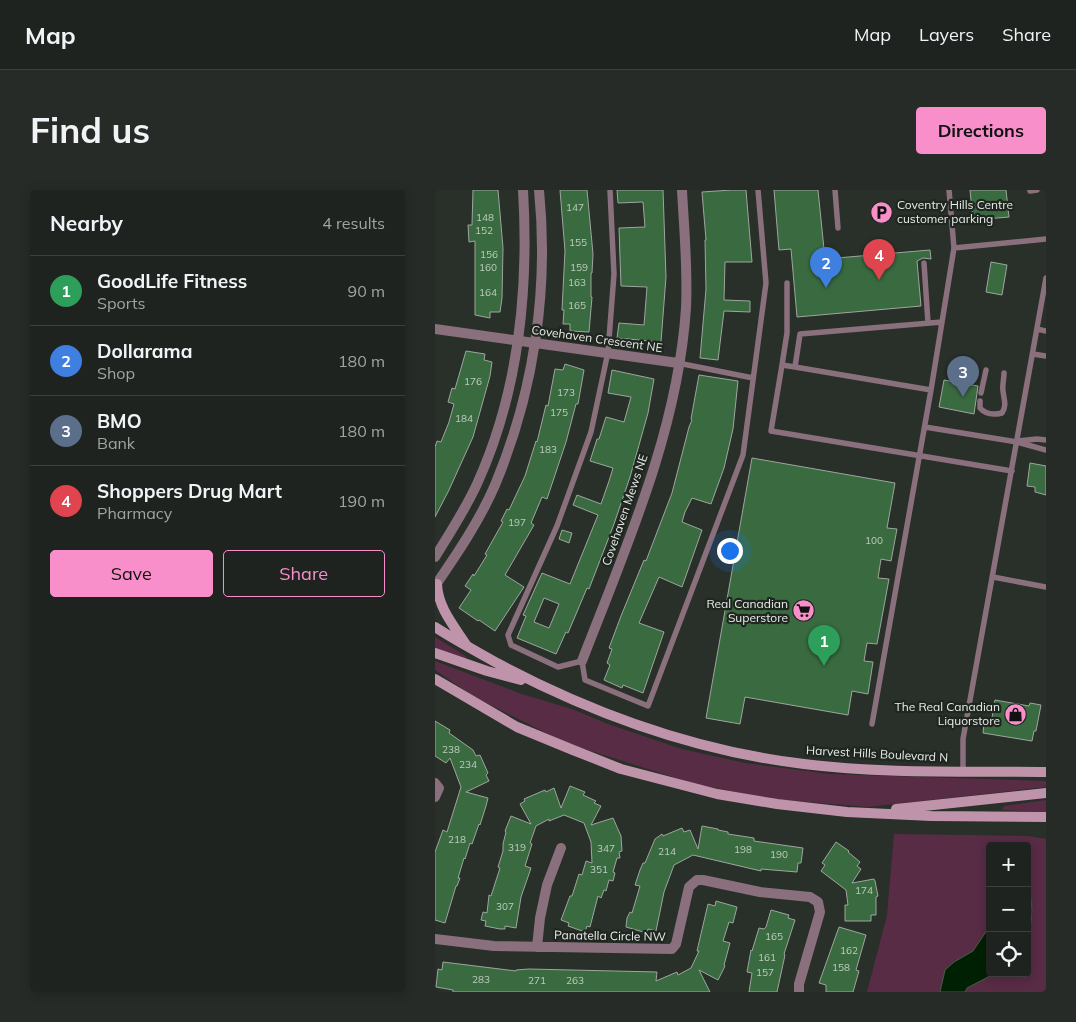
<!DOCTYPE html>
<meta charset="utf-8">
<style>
:root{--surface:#1f231f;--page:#272b28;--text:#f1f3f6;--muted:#a1a4a4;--line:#3c403d;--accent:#f98fca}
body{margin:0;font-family:Mulish,sans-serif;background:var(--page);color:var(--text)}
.controls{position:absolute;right:15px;bottom:15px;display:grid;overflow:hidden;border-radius:5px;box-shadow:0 2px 12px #0003}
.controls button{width:45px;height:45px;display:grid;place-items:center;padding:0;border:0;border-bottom:1px solid var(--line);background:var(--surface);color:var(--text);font:25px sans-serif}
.you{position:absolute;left:294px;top:360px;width:18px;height:18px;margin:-12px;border:4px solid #fff;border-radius:50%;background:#1a73e8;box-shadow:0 0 0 8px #1a73e833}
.badge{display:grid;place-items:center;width:32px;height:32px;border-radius:50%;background:var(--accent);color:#fff;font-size:16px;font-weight:700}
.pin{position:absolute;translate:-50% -41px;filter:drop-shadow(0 1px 2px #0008)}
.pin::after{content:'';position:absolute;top:26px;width:18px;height:15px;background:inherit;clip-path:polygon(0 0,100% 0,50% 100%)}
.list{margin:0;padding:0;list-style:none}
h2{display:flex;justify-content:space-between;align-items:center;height:65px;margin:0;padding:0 20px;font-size:21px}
h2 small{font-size:16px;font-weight:400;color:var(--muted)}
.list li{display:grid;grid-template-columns:32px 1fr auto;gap:15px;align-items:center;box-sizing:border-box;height:70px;padding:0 20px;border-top:1px solid var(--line)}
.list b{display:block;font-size:19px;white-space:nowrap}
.list p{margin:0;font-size:16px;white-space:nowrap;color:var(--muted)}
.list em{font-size:16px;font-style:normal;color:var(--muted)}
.actions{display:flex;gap:10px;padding:15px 20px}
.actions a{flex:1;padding:11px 0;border:1px solid var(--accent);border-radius:5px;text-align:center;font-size:18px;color:var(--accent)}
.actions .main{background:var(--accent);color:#111}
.icon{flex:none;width:28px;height:28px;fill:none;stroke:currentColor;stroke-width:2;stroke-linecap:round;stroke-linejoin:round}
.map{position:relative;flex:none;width:611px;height:802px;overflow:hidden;border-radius:5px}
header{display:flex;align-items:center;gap:30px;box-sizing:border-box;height:70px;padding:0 25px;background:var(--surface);border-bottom:1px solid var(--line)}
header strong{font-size:24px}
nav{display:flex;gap:28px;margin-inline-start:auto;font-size:18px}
.intro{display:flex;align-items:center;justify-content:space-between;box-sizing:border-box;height:120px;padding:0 30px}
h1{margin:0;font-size:35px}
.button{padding:12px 22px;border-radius:5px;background:var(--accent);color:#111;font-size:18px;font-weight:700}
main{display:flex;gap:30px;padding:0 30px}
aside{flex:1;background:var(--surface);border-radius:5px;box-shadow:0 2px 12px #0003}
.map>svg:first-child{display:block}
.green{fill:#582c45;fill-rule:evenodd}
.water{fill:#002003;stroke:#465d48}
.building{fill:#3a6b40;stroke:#9ea69f;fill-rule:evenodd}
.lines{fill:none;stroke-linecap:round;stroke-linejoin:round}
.service{stroke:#8a6f7d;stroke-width:5.5}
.minor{stroke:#8a6f7d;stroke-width:10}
.tertiary{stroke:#8a6f7d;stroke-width:10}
.secondary{stroke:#bf94aa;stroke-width:10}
.labels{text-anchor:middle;stroke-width:4.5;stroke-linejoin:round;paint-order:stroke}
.number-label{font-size:10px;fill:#bcccbe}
.poi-label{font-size:12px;fill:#e8ece8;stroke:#1f2620;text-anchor:end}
.street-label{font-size:12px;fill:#e8ece8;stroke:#1f2620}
</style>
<header>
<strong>Map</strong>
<nav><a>Map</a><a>Layers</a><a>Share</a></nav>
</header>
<div class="intro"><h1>Find us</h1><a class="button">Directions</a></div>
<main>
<aside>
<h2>Nearby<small>4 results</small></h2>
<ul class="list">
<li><span class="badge" style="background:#2e9e5b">1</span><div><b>GoodLife Fitness</b><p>Sports</p></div><em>90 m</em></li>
<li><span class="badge" style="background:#3f7fe0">2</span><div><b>Dollarama</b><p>Shop</p></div><em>180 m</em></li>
<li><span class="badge" style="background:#5c6f8a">3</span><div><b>BMO</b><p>Bank</p></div><em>180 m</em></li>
<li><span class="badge" style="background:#e0444e">4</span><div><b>Shoppers Drug Mart</b><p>Pharmacy</p></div><em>190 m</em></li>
</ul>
<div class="actions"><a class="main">Save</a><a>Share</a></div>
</aside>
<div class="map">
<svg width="611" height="802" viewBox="0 0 611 802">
<rect width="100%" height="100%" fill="#292f29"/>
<path class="green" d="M 0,447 L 32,467 L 29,471 L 0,460 Z
M 0,471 L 87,504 L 137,519 L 173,534 L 247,559 L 310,573 L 395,584 L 611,591 L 611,597 L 433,617 L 336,609 L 260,594 L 131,553 L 38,506 L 0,480 Z
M 611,610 L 611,622 L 567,620 L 569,616 Z
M 459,644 L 594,646 L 611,649 L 611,802 L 432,802 L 452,725 ZM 555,656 L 592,656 L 592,783 L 555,783 Z"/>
<path class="water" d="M 592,694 C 598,710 599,730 592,745 Z
M 555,736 L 555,783 L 557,783 L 553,787 L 532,798 L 530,802 L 505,802 L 510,780 L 519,772 L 538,761 Z"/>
<path class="building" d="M 38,0 L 63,0 L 68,58 L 67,108 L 65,122 L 55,122 L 55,128 L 40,125 L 40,51 L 34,52 L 33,35 L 37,35 Z
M 125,0 L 152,0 L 158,64 L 157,83 L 156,83 L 156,107 L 157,107 L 154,142 L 135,141 L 135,134 L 128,134 L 129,120 L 127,120 L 130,61 Z
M 182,0 L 228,0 L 231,87 L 226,152 L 182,148 L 184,133 L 209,135 L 212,97 L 186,96 L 184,38 L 210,37 L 208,12 L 183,13 Z
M 297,0 L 311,0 L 317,72 L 290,72 L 289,110 L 315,111 L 315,122 L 289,121 L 283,170 L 265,168 L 271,99 L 270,50 L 271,50 L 267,2 Z
M 339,0 L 383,0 L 390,69 L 495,60 L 496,69 L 488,68 L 482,71 L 486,116 L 362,127 L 356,59 L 344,60 Z
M 535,0 L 571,0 L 574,27 L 538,30 Z
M 556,72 L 572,75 L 567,105 L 551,102 Z
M 31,161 L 50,164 L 49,170 L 57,172 L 55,186 L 38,247 L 14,300 L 0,327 L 0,257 L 2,251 L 6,252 L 14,232 L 19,214 L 13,212 L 17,198 L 20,199 Z
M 130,174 L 149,180 L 143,214 L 141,214 L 131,252 L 112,309 L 107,307 L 96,333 L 99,335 L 70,385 L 89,397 L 60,441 L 44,430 L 43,431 L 24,418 L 36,400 L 30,396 L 38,384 L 39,386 L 52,365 L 50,364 L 68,332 L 66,331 L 72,319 L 74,320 L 90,286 L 101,251 L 102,252 L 111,215 L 113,216 L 120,179 L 128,180 Z
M 177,180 L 219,189 L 213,223 L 195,287 L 179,334 L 154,399 L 152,398 L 133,443 L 131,442 L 121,464 L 82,448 L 91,426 L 88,425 L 107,383 L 135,394 L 163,325 L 138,315 L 142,305 L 166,314 L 174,291 L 178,278 L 155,271 L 162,249 L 164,249 L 171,227 L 189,232 L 196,207 L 173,203 ZM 109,408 L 124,414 L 114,438 L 99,432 Z
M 264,185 L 303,191 L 298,239 L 289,278 L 276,314 L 257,308 L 250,322 L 247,332 L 267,340 L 247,397 L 224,387 L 204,433 L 229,442 L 208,503 L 188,495 L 187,498 L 169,490 L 175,475 L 172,473 L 177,459 L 174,458 L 186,426 L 209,370 L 211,371 L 237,303 L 254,237 L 257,230 L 256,229 Z
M 509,190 L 543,196 L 539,224 L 504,217 Z
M 317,268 L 460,293 L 452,338 L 462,339 L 456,371 L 446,369 L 443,388 L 454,389 L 442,454 L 432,453 L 429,471 L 438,472 L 433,504 L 417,501 L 413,525 L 310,507 L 305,534 L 271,528 Z
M 595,273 L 611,276 L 611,305 L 600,302 L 600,297 L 592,296 Z
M 127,340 L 137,343 L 134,353 L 124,349 Z
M 560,510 L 594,516 L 595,513 L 606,515 L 601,541 L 599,541 L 597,551 L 548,543 L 549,533 L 556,534 Z
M 0,531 L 15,540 L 14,543 L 38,560 L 41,566 L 45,565 L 53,583 L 51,585 L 54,591 L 31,602 L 53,608 L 51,616 L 45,635 L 44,634 L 37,654 L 35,653 L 30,669 L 29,668 L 23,688 L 25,688 L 22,696 L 21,696 L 10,733 L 0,730 L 0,662 L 8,640 L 12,642 L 26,597 L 15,568 L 11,573 L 0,566 Z
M 135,596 L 150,602 L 148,605 L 161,611 L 159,613 L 166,616 L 156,635 L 178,628 L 186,646 L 187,661 L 184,662 L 185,668 L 182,668 L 178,682 L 180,683 L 178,691 L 174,690 L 171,701 L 169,700 L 166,708 L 163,706 L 155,737 L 152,736 L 150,742 L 133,736 L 134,733 L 126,730 L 135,706 L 137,706 L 144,684 L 147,685 L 151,671 L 157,673 L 156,652 L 149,633 L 129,625 L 114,631 L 114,629 L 101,636 L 95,653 L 97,654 L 90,676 L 96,678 L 86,707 L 81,738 L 70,736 L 70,739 L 65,739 L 50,736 L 51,731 L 46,730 L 48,722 L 52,723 L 54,705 L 56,706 L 65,678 L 63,677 L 68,661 L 68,654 L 71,642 L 70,641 L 76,626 L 96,634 L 85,614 L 90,611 L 89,609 L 110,600 L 111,602 L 119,598 L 126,618 Z
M 267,636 L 283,639 L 283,640 L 293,642 L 293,644 L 319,648 L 319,651 L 368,658 L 366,673 L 363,673 L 362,682 L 326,679 L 326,681 L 258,665 L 239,675 L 229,702 L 221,741 L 213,739 L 212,743 L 191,737 L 192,728 L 195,722 L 197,723 L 205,696 L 200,695 L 205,680 L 208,673 L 210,673 L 220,649 L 227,644 L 228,646 L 247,638 L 249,642 L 255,640 L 263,659 Z
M 401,652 L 414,661 L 413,662 L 425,672 L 422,676 L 426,679 L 417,693 L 439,689 L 440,691 L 443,706 L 441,707 L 441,725 L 436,725 L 436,731 L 410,731 L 410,715 L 413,715 L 411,700 L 386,681 L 390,675 L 387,673 Z
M 281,711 L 302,717 L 298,733 L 294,732 L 288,751 L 295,753 L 289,775 L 290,776 L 283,790 L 264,780 L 275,802 L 18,802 L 18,800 L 1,797 L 3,779 L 7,780 L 8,772 L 81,781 L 81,780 L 94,779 L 222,782 L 221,791 L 242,782 L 243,785 L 256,778 L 264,761 L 262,761 L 273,714 L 280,716 Z
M 336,720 L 354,725 L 353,728 L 360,730 L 349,764 L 350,765 L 342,802 L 314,802 L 317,783 L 312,782 L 316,760 L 317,761 L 324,738 L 329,739 L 331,737 Z
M 404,737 L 431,745 L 421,780 L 424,781 L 418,802 L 391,802 L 391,795 L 384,793 Z"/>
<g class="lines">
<path class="service" d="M 175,0 L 179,84 L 173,162 L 156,242 L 122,336 L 73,445 L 76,455 L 123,477 L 147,471 L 150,490 L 213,516 L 308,265 L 331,93 L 323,0
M 400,0 L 403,38
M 595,1 L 602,0
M 519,58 L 611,49
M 489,73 L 493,133
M 352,93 L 352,143 L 347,175 L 360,177
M 602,139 L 611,141
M 598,164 L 611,166
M 243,173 L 318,188
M 347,175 L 336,241 L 577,281
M 496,200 L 360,177 L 365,144 L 507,132
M 546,203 L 551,180
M 545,211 L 545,218 C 551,225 559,225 567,223 C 572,215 569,210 568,201 C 567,196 569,189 569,183
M 490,237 L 582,252 L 611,260
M 583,251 L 602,249 L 611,250
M 558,387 L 611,397
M 437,534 L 496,200 L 519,58 L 514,0
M 528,581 L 528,549 L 611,88"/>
<path class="minor" d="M 0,139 L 243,173
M 147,471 C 191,357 243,241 251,118 C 253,79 249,39 247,0
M 0,593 L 4,598 L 0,607
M 0,749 L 59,756 L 237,759 L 241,754 L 254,697 L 262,690 L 268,690 L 325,702 L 375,707 L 383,712 L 385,722 L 364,794 L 364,802
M 102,757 L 105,728 L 112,695 L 126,658"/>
<path class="tertiary" d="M 0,367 C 15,343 30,320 42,294 C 84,202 94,100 88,0
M 0,396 C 22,364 45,330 60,295 C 99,202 114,100 104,0"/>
<path class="secondary" d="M 2,394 C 3,418 19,436 32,456
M 0,437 C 20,450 41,461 62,473 C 158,524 261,561 369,574 C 449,584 531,581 611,582
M 0,463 L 52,481 L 86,490
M 0,489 L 82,537 L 138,560 L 186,579 L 282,604 L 342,614 L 412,622 L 496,626 L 611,627
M 461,619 L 611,603"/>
</g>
<defs>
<symbol id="parking-disc" viewBox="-11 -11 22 22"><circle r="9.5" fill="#f98fca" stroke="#1f2620"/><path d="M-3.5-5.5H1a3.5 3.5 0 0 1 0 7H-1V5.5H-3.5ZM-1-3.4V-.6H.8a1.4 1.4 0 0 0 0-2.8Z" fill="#111"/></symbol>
<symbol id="supermarket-disc" viewBox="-11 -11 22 22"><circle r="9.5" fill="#f98fca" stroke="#1f2620"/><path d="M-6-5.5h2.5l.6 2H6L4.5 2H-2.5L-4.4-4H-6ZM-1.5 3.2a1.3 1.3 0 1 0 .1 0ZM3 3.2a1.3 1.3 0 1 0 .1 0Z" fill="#111"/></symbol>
<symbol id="shop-disc" viewBox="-11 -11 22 22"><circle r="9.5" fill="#f98fca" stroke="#1f2620"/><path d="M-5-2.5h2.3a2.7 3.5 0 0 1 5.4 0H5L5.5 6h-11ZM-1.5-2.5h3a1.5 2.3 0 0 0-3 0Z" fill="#111"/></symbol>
</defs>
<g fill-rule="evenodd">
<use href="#parking-disc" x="434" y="10" width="25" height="25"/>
<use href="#supermarket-disc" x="356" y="408" width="25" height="25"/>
<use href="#shop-disc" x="568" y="512" width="25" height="25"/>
</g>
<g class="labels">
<g class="number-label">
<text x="140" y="21">147</text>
<text x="50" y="31">148</text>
<text x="49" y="44">152</text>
<text x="143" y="56">155</text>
<text x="54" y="68">156</text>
<text x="53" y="81">160</text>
<text x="144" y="81">159</text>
<text x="142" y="96">163</text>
<text x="53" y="106">164</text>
<text x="142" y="119">165</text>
<text x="38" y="195">176</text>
<text x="131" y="206">173</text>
<text x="124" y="226">175</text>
<text x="29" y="232">184</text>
<text x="113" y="263">183</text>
<text x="82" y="336">197</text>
<text x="439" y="354">100</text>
<text x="16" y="563">238</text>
<text x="33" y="578">234</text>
<text x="22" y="653">218</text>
<text x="82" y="661">319</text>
<text x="171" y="662">347</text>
<text x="308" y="663">198</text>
<text x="232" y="665">214</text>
<text x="344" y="668">190</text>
<text x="164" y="683">351</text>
<text x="429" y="704">174</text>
<text x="70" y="720">307</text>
<text x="339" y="750">165</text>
<text x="414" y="764">162</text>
<text x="332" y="771">161</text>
<text x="406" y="781">158</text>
<text x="330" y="786">157</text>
<text x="46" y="793">283</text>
<text x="102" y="794">271</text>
<text x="140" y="794">263</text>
</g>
<g class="poi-label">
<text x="462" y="19" text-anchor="start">Coventry Hills Centre<tspan x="462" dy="14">customer parking</tspan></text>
<text x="353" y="418">Real Canadian<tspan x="353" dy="14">Superstore</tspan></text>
<text x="565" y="521">The Real Canadian<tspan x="565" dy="14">Liquorstore</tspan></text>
</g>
<g class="street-label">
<text transform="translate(162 149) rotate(8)" y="4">Covehaven Crescent NE</text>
<text transform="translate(190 320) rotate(-71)" y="4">Covehaven Mews NE</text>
<text transform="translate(442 564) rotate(3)" y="4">Harvest Hills Boulevard N</text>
<text transform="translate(175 746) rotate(1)" y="4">Panatella Circle NW</text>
</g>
</g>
</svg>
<div class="controls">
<button>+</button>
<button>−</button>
<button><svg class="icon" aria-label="locate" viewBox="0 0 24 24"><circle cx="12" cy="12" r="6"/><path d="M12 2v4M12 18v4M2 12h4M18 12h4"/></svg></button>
</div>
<div class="you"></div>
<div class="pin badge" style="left:389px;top:476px;background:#2e9e5b">1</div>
<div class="pin badge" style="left:391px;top:98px;background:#3f7fe0">2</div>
<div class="pin badge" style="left:528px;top:207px;background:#5c6f8a">3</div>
<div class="pin badge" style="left:444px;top:90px;background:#e0444e">4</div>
</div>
</main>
